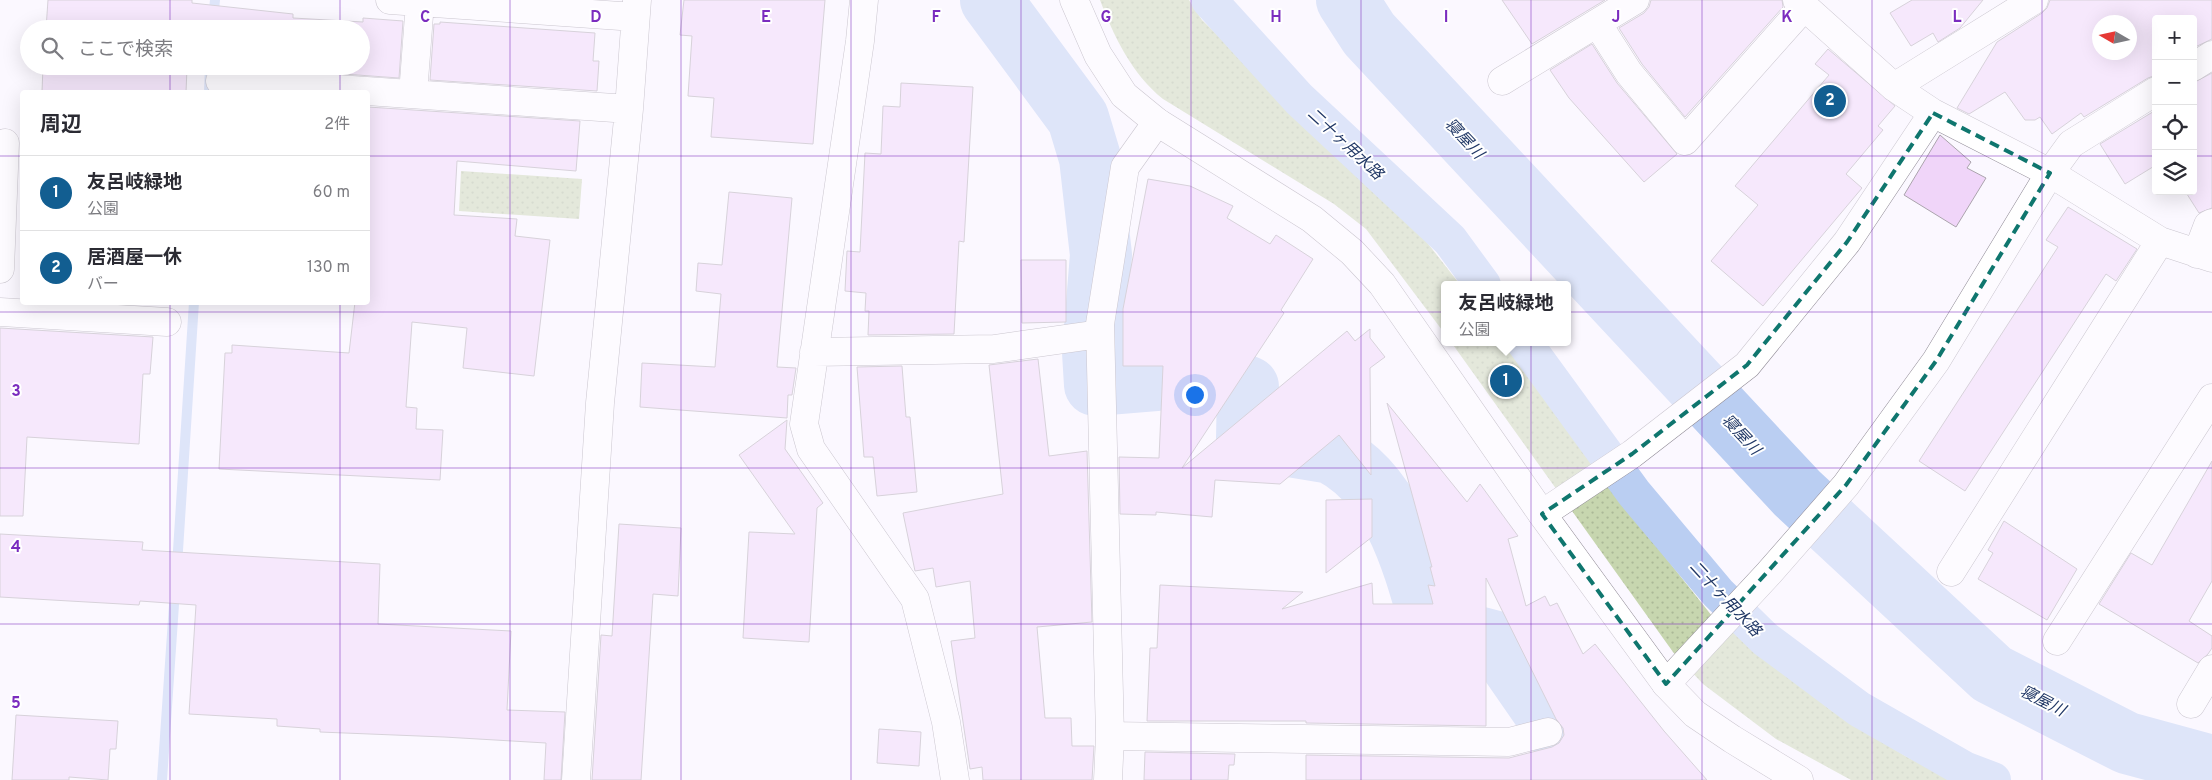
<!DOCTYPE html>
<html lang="ja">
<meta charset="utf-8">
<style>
:root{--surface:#fff;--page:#f7f7f7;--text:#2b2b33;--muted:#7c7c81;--line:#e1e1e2;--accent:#125e91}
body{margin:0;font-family:Overpass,"Noto Sans JP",sans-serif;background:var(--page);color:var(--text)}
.controls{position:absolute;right:15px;top:15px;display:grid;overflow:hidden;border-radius:5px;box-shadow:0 5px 20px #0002}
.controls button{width:45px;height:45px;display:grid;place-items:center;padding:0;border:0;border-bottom:1px solid var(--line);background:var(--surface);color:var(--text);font:25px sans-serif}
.compass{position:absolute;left:2092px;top:15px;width:45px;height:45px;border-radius:50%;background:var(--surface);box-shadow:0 5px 20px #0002;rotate:279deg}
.you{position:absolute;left:1194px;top:394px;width:18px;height:18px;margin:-12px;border:4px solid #fff;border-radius:50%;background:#1a73e8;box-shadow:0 0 0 8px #1a73e833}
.badge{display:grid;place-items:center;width:32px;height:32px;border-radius:50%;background:var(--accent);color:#fff;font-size:16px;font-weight:700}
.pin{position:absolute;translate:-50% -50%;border:2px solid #fff;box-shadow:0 1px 5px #0006}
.popup{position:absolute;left:1441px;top:281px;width:130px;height:65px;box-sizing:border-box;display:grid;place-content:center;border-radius:5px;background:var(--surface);filter:drop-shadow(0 1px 4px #0005);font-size:16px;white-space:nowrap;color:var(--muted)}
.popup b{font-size:19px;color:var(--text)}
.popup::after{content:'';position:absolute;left:50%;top:100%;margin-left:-10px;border:10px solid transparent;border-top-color:var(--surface)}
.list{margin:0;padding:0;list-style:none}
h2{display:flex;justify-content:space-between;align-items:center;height:65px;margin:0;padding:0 20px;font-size:21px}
h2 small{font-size:16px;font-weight:400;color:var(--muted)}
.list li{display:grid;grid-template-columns:32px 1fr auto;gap:15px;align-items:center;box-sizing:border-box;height:75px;padding:0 20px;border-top:1px solid var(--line)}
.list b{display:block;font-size:19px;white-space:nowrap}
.list p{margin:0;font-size:16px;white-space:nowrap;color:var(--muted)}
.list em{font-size:16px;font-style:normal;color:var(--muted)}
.icon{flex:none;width:28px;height:28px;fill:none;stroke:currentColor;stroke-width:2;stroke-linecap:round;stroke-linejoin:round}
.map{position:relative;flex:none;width:2212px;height:780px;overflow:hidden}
.search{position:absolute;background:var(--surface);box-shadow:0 5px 20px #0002;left:20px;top:20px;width:350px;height:55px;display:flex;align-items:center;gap:12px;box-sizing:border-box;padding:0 18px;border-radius:28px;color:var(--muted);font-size:19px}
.panel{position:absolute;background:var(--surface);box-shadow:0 5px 20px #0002;left:20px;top:90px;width:350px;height:215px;border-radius:5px}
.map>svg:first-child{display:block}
.green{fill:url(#green-dots)}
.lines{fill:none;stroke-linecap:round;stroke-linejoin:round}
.stream{stroke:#bacef2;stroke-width:10}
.canal{stroke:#bacef2;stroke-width:36}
.river{stroke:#bacef2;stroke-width:62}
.building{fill:#f0d5f9;stroke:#aba4ad;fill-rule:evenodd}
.street-casing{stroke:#908b96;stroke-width:29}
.secondary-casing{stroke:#908b96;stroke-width:29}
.street{stroke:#fff;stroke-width:28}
.secondary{stroke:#fff;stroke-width:28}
.marked{fill:none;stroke:#0f766e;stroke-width:4;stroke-dasharray:10 6;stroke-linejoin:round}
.grid{fill:none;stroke:#7b2cbf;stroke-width:1;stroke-opacity:0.55}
.labels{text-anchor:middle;stroke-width:4;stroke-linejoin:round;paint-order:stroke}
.water-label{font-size:16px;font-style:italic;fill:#213866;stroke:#fff}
.grid-label{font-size:16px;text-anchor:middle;font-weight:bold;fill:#7b2cbf;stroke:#fff;stroke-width:4;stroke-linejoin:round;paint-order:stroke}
</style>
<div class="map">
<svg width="2212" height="780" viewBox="0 0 2212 780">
<defs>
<pattern id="green-dots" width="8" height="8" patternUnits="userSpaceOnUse" patternTransform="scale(1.25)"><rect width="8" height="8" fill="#c7d6af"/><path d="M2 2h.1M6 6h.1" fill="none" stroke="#abb897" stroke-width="1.8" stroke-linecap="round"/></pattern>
</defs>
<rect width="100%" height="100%" fill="#fbf8ff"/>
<path class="green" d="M 1100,0 L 1189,0 L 1202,20 L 1233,50 L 1337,152 L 1404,213 L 1458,282 L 1460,285 L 1445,285 L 1445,334 L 1366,229 L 1334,204 L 1163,99 C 1132,74 1114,37 1100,0 Z
M 461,171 L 582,179 L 579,219 L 459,211 Z
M 1451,342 L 1503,342 L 1611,489 L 1712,616 L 1832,711 L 1907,757 L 1955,780 L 1851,780 L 1776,739 L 1703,684 L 1673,652 Z"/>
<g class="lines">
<path class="stream" d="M 213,19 L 215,0
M 209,92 L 210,66
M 177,566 L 194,302
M 162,780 L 175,590"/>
<path class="canal" d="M 1209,0 L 1299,99 L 1450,240 L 1483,285
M 1524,342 L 1634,493 L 1718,593 L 1765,639 L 1859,709 L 1964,769 L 1993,780"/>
<path class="river" d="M 991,0 L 1078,118 L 1090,158 L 1101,255 L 1093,352 L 1095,385 L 1192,377 L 1243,385 L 1248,387 L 1247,439 L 1331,453 C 1397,487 1415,570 1434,636 L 1481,638 L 1496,642 L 1557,730 L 1598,780
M 1347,0 L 1369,34 L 1797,493 L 1992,674 L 2127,743 L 2212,766"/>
</g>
<path class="building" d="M 48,0 L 192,0 L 192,3 L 293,14 L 293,18 L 363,22 L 363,18 L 403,21 L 399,78 L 233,66 L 361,66 L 361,29 L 46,29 Z
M 684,0 L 825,0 L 813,144 L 711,137 L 714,98 L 688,96 L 692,36 L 680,35 Z
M 1502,0 L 1605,0 L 1532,44 Z
M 1651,0 L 1782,0 L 1783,7 L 1685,117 L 1642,64 L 1619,28 L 1644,13 L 1649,7 Z
M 1912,0 L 1983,0 L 1960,28 L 1938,42 L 1933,33 L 1911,46 L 1890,13 Z
M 2050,0 L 2212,0 L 2212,39 L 2193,48 L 2193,19 L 2156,19 L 2156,75 L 2148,78 L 2084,117 L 2081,113 L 2052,134 L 2040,117 L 2035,120 L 2025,120 L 2005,92 L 1969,114 L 1957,108 L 1997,42 L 2042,13 L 2047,8 ZM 2100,22 L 2130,22 L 2130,52 L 2100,52 Z
M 440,22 L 595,33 L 593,61 L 599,61 L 597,91 L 430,80 L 434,24 L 440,24 Z
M 1592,44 L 1617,83 L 1677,154 L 1644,182 L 1569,98 L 1550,70 Z
M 1828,49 L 1895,106 L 1878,126 L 1883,130 L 1846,174 L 1862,188 L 1763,306 L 1711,261 L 1758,205 L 1735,186 L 1829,75 L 1815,64 Z
M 43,66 L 216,66 L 210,69 L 187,68 L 186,92 L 42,92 Z
M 2212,73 L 2212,208 L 2199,213 L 2185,191 L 2193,191 L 2193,83 Z
M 901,83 L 973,87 L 964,242 L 959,241 L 954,334 L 868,335 L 869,311 L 865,311 L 866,293 L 845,291 L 847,251 L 860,252 L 865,153 L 881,154 L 883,106 L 900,107 Z
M 368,107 L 580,121 L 576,171 L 457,161 L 454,215 L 517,219 L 515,236 L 550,240 L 534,376 L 463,368 L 467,328 L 412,322 L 406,407 L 417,408 L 416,429 L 443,430 L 440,480 L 219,469 L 225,353 L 232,353 L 232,345 L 349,353 L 355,302 L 368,302 Z
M 2156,110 L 2156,165 L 2125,184 L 2100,144 Z
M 1940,135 L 1971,162 L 1967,168 L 1986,178 L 1956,227 L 1904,195 Z
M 1148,179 L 1190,186 L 1233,206 L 1227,218 L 1270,244 L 1276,235 L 1313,259 L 1281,310 L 1284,313 L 1182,468 L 1347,331 L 1355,341 L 1370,329 L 1370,338 L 1385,357 L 1370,368 L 1371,475 L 1339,435 L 1280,484 L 1215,480 L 1212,517 L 1156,512 L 1156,515 L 1120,514 L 1119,457 L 1159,458 L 1163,366 L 1123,366 L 1123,309 Z
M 729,192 L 792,198 L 777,367 L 796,368 L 792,395 L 788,395 L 787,418 L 640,407 L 642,363 L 715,367 L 721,294 L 696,291 L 698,263 L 722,265 Z
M 2068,207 L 2137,249 L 2116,281 L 2106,274 L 1965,491 L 1919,461 L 2058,247 L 2046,240 Z
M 1021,260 L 1066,260 L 1066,322 L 1022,323 Z
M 0,328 L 153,337 L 150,374 L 143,374 L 139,444 L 27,437 L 23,516 L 0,516 Z
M 1038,359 L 1049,456 L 1087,451 L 1092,622 L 1037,627 L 1045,718 L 1071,718 L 1072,746 L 1094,746 L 1092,780 L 983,780 L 982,767 L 970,769 L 951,641 L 975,638 L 970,581 L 936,587 L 933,568 L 915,571 L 903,513 L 1003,494 L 989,365 Z
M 902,366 L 906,417 L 910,417 L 917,492 L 877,496 L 873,457 L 864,457 L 857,367 Z
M 1387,403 L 1467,502 L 1480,484 L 1518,536 L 1508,539 L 1526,606 L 1545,596 L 1550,606 L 1557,603 L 1583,654 L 1595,644 L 1664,731 L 1707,780 L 1306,780 L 1306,755 L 1509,758 L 1552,747 L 1559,743 L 1564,735 L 1563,728 L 1556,719 L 1486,578 L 1486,726 L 1306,723 L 1306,721 L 1147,721 L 1150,648 L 1157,648 L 1160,585 L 1303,592 L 1282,609 L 1372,583 L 1373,604 L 1433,604 L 1428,585 L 1435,586 L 1430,567 L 1432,567 Z
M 787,420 L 785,449 L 823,503 L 817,508 L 809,642 L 743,638 L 749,532 L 795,534 L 739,455 Z
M 2212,461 L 2212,581 L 2189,621 L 2212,636 L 2212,648 L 2208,654 L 2198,663 L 2099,604 L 2131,553 L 2152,565 Z
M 1372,499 L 1372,537 L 1326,573 L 1326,500 Z
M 2004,521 L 2077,569 L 2047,620 L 1978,579 L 1993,553 L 1988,550 Z
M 619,524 L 681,528 L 678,596 L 653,594 L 641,780 L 592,780 L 601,635 L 612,636 Z
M 0,534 L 143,542 L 142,550 L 380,564 L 378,624 L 511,631 L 507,710 L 565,712 L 561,780 L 544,780 L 546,743 L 444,737 L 320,732 L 320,729 L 277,726 L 277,719 L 189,714 L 196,605 L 140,601 L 139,605 L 0,597 Z
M 16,715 L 118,721 L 116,749 L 110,749 L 108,780 L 69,777 L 69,780 L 12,780 Z
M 879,729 L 921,732 L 919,766 L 877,763 Z
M 1145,752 L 1235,754 L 1234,765 L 1229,765 L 1228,780 L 1144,780 Z"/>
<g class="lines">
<defs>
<path id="street" d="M 390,0 L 635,17
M 864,0 L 860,41 L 804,424 L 811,449 L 915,599 L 946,722 L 955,780
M 1797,0 L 1894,87 L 1933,113 L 2050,173 L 2160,241 L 2212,258
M 1597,23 L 1629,73 L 1685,141 L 1804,7
M 2193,67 L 2212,55
M 220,81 L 629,109
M 1502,81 L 1635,0
M 1894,87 L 2034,0
M 413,94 L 420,2
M 2197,254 L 2208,225 L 2212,223
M 0,269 L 5,143
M 0,312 L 167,322
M 814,352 L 994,349 L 1100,334
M 1542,514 L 1632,454 L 1747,365 L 1847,242 L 1933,113
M 1951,572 L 2160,241
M 2057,641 L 2212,398
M 1666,684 L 1769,573 L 1846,485 L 1936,361 L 2050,173 L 2071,144 L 2156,91
M 2191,704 L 2212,669
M 1110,736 L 1509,742 L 1548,732
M 576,780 L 600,403 L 629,109 L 637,0
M 1108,780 L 1110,736 L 1100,324 L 1125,167 L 1157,122"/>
<path id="secondary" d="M 1074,0 L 1098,55 L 1124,95 L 1157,122 L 1312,219 L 1352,252 L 1382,284 L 1542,514 L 1666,684 L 1695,714 L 1732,739 L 1799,780"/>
</defs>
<use href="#street" class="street-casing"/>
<use href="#secondary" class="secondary-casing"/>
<use href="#street" class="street"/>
<use href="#secondary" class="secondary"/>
</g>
<path d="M0 0H2212V780H0ZM 1933,113 L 2050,173 L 1936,361 L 1846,485 L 1666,684 L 1542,514 L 1632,454 L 1747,365 L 1847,242 Z" fill="#fbf8ff" fill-opacity=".55" fill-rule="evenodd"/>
<path class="marked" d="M 1933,113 L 2050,173 L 1936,361 L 1846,485 L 1666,684 L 1542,514 L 1632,454 L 1747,365 L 1847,242 Z"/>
<path class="grid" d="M 170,0 L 170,29M 340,0 L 340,29M 510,0 L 510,780M 681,0 L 681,780M 851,0 L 851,780M 1021,0 L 1021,780M 1191,0 L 1191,780M 1361,0 L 1361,780M 1531,0 L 1531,780M 1702,0 L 1702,780M 1872,0 L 1872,780M 2042,0 L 2042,780M 170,66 L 170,92M 340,66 L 340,92M 0,156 L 22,156M 368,156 L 2156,156M 2193,156 L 2212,156M 170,302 L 170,780M 340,302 L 340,780M 0,312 L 2212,312M 0,468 L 2212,468M 0,624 L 2212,624"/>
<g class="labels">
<g class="water-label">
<text transform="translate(1465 138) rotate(47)" y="6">寝屋川</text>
<text transform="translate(1346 143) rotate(43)" y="6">二十ヶ用水路</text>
<text transform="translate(1742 434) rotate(47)" y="6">寝屋川</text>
<text transform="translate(1726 598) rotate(47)" y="6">二十ヶ用水路</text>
<text transform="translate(2043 700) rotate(27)" y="6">寝屋川</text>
</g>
</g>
<g class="grid-label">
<text x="425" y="22">C</text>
<text x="596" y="22">D</text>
<text x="766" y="22">E</text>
<text x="936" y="22">F</text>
<text x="1106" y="22">G</text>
<text x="1276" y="22">H</text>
<text x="1446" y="22">I</text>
<text x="1616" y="22">J</text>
<text x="1787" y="22">K</text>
<text x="1957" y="22">L</text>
<text x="16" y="396">3</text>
<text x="16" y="552">4</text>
<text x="16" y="708">5</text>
</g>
</svg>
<div class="controls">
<button>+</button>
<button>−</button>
<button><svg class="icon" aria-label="locate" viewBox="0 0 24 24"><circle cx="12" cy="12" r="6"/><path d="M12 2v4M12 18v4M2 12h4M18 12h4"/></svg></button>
<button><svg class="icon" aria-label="layers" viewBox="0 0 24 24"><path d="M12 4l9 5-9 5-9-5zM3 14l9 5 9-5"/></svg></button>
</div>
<svg class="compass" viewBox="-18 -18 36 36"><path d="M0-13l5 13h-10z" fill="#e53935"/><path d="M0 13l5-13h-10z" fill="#7c7c81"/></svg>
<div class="you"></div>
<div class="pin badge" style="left:1506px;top:381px">1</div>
<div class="popup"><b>友呂岐緑地</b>公園</div>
<div class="pin badge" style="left:1830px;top:101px">2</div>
<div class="search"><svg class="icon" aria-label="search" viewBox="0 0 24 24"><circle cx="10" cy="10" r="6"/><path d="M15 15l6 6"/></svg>ここで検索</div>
<section class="panel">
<h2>周辺<small>2件</small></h2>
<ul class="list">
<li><span class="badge">1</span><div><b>友呂岐緑地</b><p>公園</p></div><em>60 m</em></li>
<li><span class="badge">2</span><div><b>居酒屋一休</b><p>バー</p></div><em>130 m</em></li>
</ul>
</section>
</div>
